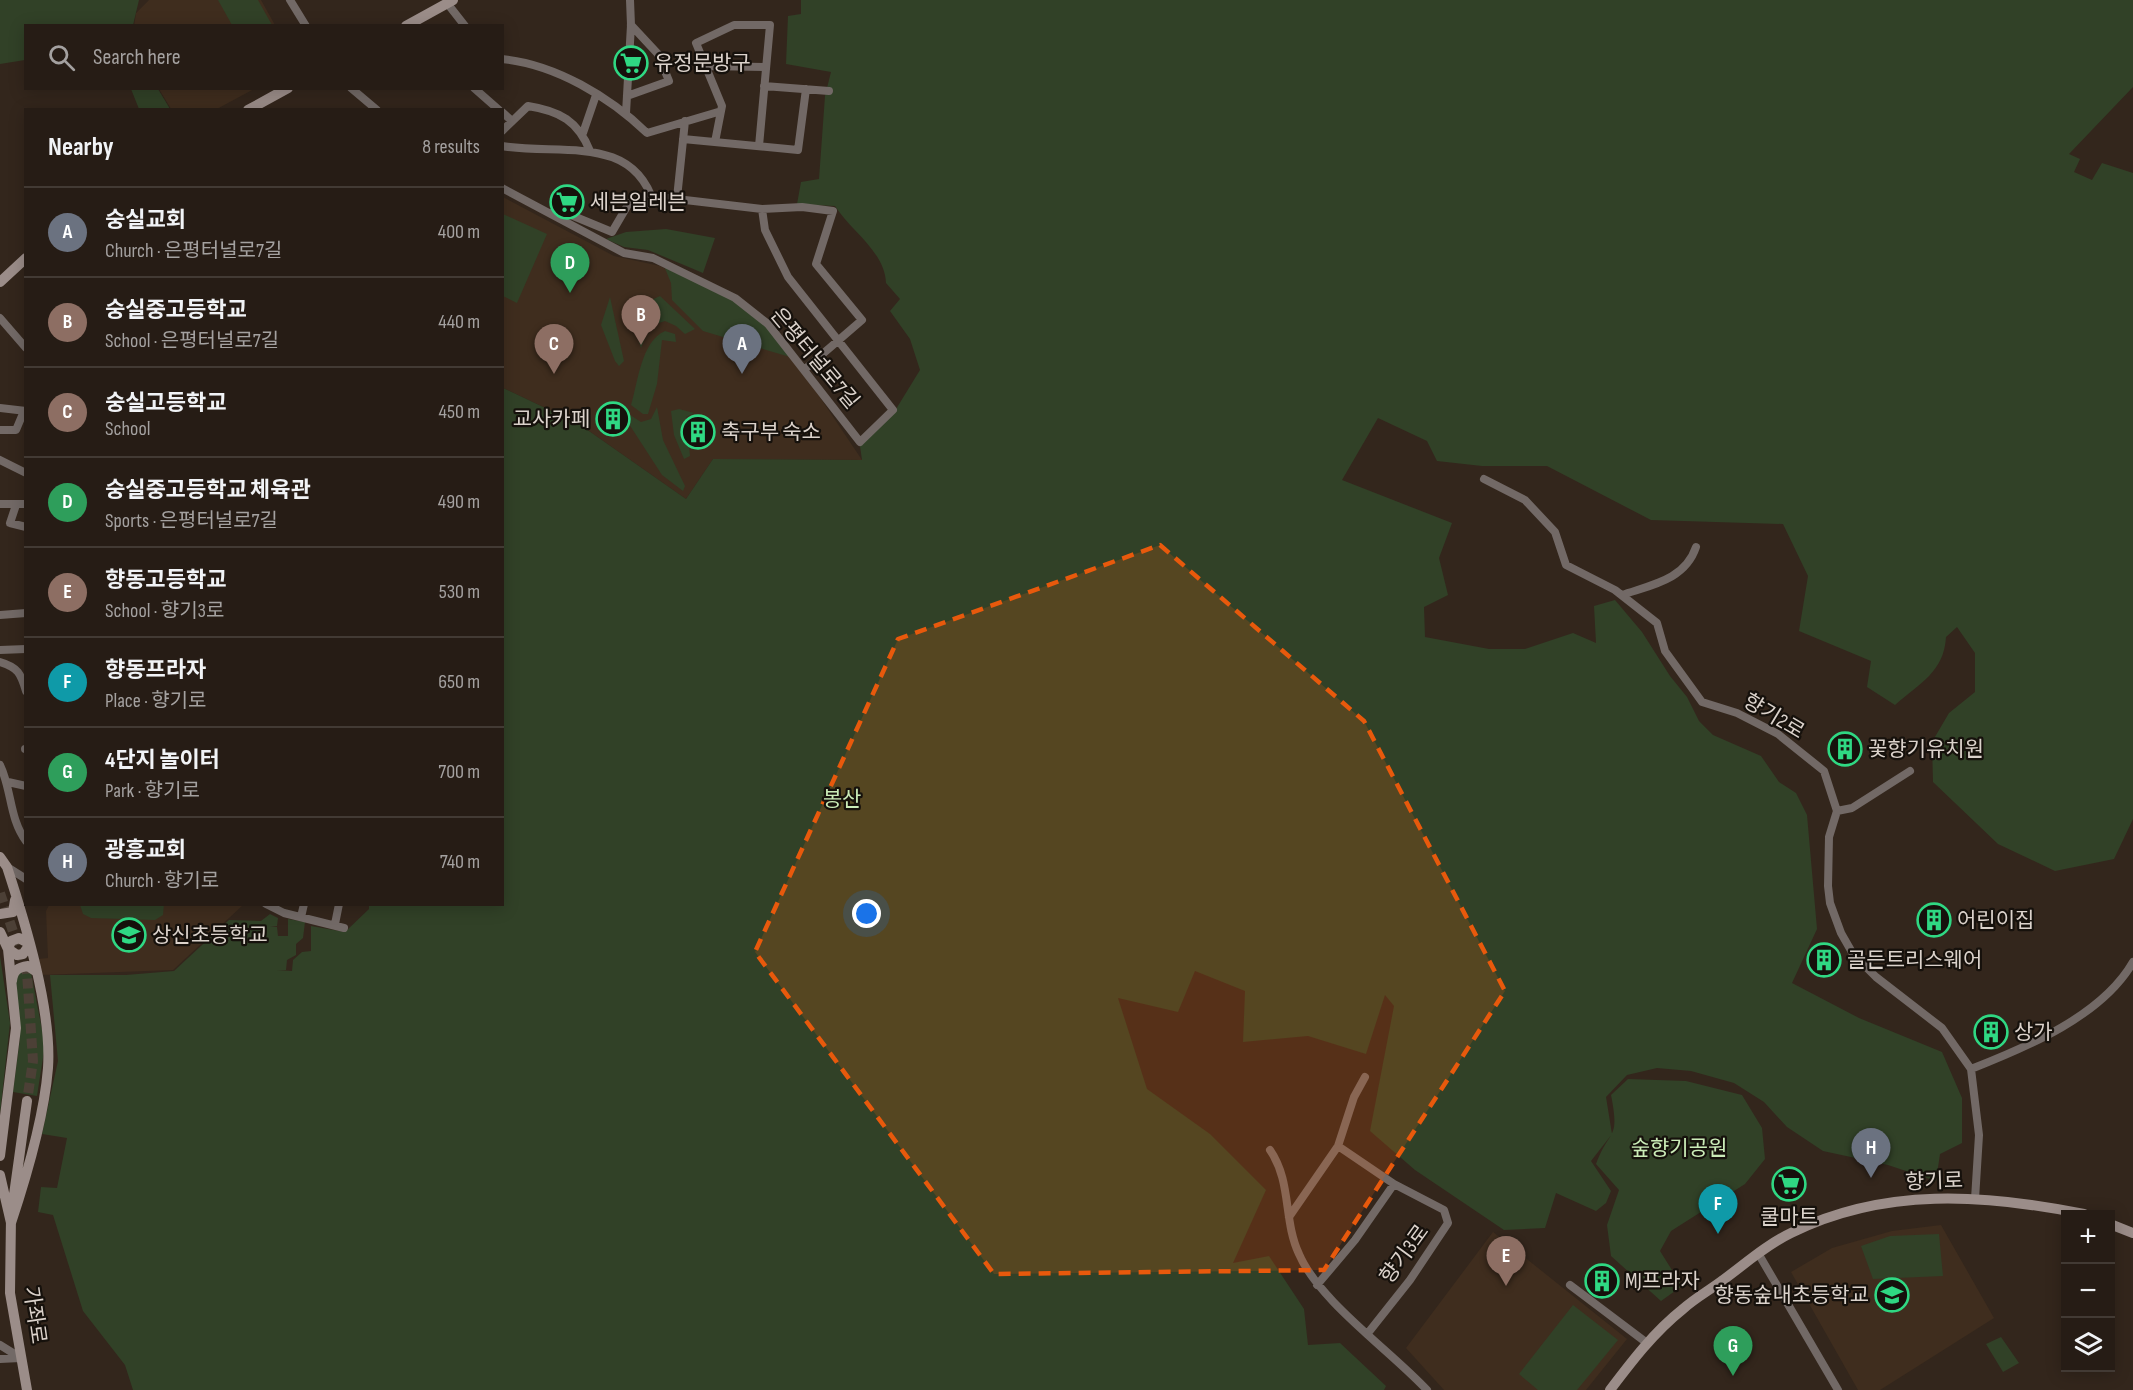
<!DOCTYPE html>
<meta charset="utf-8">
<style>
:root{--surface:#261c15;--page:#322922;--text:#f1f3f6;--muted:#a4a1a0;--line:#423a34;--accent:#ea580c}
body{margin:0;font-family:"Sofia Sans Condensed","Noto Sans KR",sans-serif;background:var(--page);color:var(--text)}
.controls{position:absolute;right:18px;bottom:18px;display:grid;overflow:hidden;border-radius:0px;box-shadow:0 3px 15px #0003}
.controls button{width:54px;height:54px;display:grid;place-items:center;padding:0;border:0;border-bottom:2px solid var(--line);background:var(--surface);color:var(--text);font:30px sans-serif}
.you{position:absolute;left:867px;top:914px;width:21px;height:21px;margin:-15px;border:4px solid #fff;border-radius:50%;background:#1a73e8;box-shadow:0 0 0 9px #1a73e833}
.badge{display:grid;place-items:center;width:39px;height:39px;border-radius:50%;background:var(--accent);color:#fff;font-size:20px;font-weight:700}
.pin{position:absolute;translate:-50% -50px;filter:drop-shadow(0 2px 3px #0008)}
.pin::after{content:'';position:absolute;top:32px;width:21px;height:18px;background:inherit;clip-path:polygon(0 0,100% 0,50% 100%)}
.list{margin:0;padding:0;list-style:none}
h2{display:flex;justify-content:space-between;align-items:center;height:78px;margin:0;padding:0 24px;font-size:26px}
h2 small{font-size:20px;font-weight:400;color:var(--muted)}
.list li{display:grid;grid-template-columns:39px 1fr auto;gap:18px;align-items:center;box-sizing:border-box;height:90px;padding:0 24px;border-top:2px solid var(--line)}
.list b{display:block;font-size:22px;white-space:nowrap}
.list p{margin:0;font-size:20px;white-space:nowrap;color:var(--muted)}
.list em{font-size:20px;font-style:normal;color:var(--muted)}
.icon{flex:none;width:33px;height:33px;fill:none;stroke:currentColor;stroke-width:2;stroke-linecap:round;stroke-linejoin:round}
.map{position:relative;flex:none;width:2133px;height:1390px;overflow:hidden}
.search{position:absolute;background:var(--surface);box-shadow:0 3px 15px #0003;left:24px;top:24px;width:480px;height:66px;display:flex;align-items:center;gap:15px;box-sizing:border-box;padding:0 21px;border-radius:0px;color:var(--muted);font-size:22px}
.panel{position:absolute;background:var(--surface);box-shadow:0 3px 15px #0003;left:24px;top:108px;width:480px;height:798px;border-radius:0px}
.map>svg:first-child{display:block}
.built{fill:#3f2d1e}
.green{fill:#314127}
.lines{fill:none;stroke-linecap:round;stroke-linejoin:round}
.secondary-tunnel{stroke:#4c4036;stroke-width:10;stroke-dasharray:10 5;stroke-linecap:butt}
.street{stroke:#726966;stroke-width:8}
.secondary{stroke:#9b8d89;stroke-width:10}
.marked{fill:#e8590c;fill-opacity:0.2;stroke:#e8590c;stroke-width:4.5;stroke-dasharray:12 8;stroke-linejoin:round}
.labels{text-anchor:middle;stroke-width:4.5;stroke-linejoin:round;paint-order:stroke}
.poi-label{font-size:21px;fill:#dbd2cb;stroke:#16110c;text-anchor:start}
.street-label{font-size:21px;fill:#dbd2cb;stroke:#16110c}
.park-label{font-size:21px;fill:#cbecb8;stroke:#16110c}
</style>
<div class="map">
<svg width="2133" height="1390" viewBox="0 0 2133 1390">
<rect width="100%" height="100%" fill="#33261c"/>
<path class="built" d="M 149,0 L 261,0 L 275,25 L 134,26 L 136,13 Z
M 159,89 L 254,89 L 215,110 L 171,109 Z
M 503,197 L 614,256 L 660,266 L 731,302 L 799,366 L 862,460 L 713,459 L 686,499 L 579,424 L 503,388 Z
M 49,905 L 243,905 L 173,970 L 40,975 L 38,959 L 48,958 L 46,911 Z
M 1941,1225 L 1994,1318 L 1880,1390 L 1858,1390 L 1791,1272 L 1832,1248 L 1892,1231 Z
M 1493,1232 L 1627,1339 L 1586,1390 L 1444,1390 L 1406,1348 Z"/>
<path class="green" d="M 0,0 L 139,0 L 133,25 L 26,26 L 25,60 L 0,64 Z
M 218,0 L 258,0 L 272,25 L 232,25 Z
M 801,0 L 2133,0 L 2133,87 L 2069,154 L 2080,159 L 2074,172 L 2092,180 L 2102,163 L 2133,173 L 2133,819 L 2114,859 L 2055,871 L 1998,844 L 1933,782 L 1932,742 L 1949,713 L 1975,692 L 1975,653 L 1957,627 L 1946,637 C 1944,672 1920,683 1895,705 L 1867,687 L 1871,661 L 1799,631 L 1808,576 L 1783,524 L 1651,520 L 1547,466 L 1482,466 L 1437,461 L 1427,441 L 1378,418 L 1342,480 L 1452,523 L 1439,558 L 1448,595 L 1424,607 L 1425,637 L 1489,649 L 1525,649 L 1573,633 L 1596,643 L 1594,606 L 1615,600 L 1642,632 L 1670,676 L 1687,697 L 1699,721 L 1713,735 L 1761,756 L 1779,782 L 1796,793 L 1807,815 L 1817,929 L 1792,983 L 1859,1018 L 1942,1052 L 1962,1098 L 1962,1143 L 1940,1154 L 1936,1181 L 1888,1165 L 1823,1151 L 1787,1127 L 1764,1102 L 1734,1083 L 1691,1071 L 1657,1068 L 1627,1075 L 1606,1097 L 1612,1134 L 1591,1161 L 1611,1191 L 1606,1203 L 1596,1211 L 1556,1193 L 1545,1228 L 1504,1230 L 1415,1170 L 1370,1131 L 1394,1006 L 1385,995 L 1366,1054 L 1308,1036 L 1243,1042 L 1245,991 L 1195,971 L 1178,1012 L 1118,998 L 1147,1089 L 1210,1134 L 1266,1190 L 1233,1263 L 1269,1256 L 1304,1309 L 1308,1345 L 1340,1343 L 1386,1386 L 1384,1390 L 133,1390 L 125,1365 L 83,1311 L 53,1215 L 38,1212 L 41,1187 L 57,1188 L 67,1138 L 42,1134 L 58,1061 L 50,975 L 126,975 L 174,971 L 229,920 L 261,921 L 270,914 L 278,918 L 277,926 L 270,926 L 277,927 L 278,936 L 288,936 L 288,919 L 305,922 L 303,938 L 296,944 L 296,955 L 287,960 L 286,970 L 277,970 L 292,971 L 293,960 L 302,952 L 311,951 L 311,926 L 345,932 L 369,909 L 369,905 L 502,904 L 503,388 L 579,424 L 686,499 L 713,459 L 862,460 L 860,446 L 893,414 L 920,370 L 910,339 L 890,311 L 900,299 L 886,283 C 885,252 851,231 835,206 L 797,204 L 801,182 L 819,179 L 825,96 L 831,72 L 786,64 L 788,16 L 801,14 Z
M 131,89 L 158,89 L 170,109 L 139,109 Z
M 503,214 L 547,234 L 517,303 L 503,296 Z
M 666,229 L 715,238 L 703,273 L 648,250 L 624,247 L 606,239 L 626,232 Z
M 664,266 L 732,299 L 768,328 L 790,357 L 703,331 L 672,300 L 671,283 Z
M 660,296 L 695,329 L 685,334 L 676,326 L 665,321 L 650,326 L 641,348 L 634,327 L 635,308 Z
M 610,297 L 624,361 L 619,366 L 615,361 L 601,325 Z
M 665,331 L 675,334 L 676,342 L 662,340 L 657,384 L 648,414 L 643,414 L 631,405 C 638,383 641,341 665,331 Z
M 657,407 L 663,440 L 685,486 L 683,491 L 662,475 L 627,421 L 627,413 L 641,422 L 651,419 Z
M 679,409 L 694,413 L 686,417 L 690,456 L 684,459 L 674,435 L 671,411 Z
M 164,904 L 163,915 L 155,920 L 91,918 L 83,914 L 80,905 Z
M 0,956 L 10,1023 L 0,1114 Z
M 23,970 L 31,973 L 45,1045 L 37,1096 L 13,1092 L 20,1038 L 15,975 Z
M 1628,1079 L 1686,1081 L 1742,1095 L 1762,1128 L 1765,1159 L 1745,1184 L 1671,1231 L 1660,1251 L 1682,1286 L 1661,1301 L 1611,1256 L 1607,1225 L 1619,1190 L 1596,1164 C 1610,1127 1620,1141 1611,1095 Z
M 1939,1234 L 1943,1276 L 1873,1279 L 1861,1246 L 1890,1236 Z
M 1573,1305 L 1618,1340 L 1577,1390 L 1538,1390 L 1519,1374 Z
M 2001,1337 L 2019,1363 L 2003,1372 L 1986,1344 Z"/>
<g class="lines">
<path class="secondary-tunnel" d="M 0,893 L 27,973 L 33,1061 L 27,1101"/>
<path class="street" d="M 290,0 L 306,26
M 447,3 L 465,26
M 502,59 C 555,64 610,97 647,133 L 718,112
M 706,66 L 766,67
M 764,86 L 829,91
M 351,88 L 377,110
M 474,88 L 499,110
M 627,96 L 669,81 L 658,54 L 631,25
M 502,112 L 512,121
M 626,113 L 631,25 L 630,0
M 502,131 L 528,106 C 560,111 578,121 590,151
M 583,133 L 596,95
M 683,139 L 798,150 L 806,89
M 715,142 L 722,106 L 696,43 L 734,25 L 770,25 L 759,146
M 502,146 C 559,156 633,133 654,204
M 502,188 L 624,253 L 653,258 L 735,298 L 768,324 L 860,442 L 893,410 L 788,277 L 765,230 L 762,209
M 677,198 L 685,121
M 553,213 L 566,213 L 612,232 L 629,203 L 654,204 L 668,198 L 762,209 L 802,207 L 833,211 L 816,264 L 862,320 L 804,370
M 0,318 L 26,348
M 0,408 L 26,411
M 0,430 L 16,430 L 24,411
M 0,460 L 26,473
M 1484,479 L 1525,500 L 1555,532 L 1566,565 L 1615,590 L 1657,623 L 1665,651 L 1702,702 L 1737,713 L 1778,734 L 1824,771 L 1837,811 L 1829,837 L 1828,886 L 1830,903 L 1841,933 L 1853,954 L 1876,977 L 1942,1028 L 1971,1069 L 1979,1135 L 1975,1199
M 0,504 L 26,504
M 16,505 L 10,523 L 26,527
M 1622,595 C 1651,585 1685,580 1696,547
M 0,615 L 26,613
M 0,650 L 26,649
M 0,662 C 18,667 21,674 26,691
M 25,749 L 26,749
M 0,765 C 12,790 9,818 26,841
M 8,782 L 26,786
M 1837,811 L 1852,808 L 1910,771
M 7,867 L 26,879
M 266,904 L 284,913 L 344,928
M 301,917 L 304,904
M 335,924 L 339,904
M 1971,1069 C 2027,1047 2102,1016 2133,962
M 1338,1146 L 1354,1097 L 1365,1077
M 1270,1150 C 1292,1182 1283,1220 1299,1254 C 1319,1301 1391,1351 1427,1390
M 1289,1217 L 1338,1146 L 1394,1184 L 1444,1210 L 1448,1223 L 1410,1280 L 1368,1333
M 1758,1253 L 1838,1390
M 1317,1285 L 1355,1240 L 1394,1184
M 1570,1285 L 1647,1343
M 0,1345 L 21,1358
M 0,1359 L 20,1358"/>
<path class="secondary" d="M 406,26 L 453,0
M 248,110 L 288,88
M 0,282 L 26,258
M 0,857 L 7,867 C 25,922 52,1010 48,1068 C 44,1118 27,1175 11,1223
M 0,914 L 13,912 L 15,900
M 0,932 L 8,949 L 16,1028 L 0,1156
M 19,938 L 30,944 L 23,954 L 17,955 L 8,949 L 11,941 Z
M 12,981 C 13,971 18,967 28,966 L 37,972
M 0,1175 L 11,1223
M 13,1202 L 27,1101
M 11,1217 L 10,1293 L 27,1390
M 2110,1224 L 2133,1233
M 1610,1390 C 1632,1361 1654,1332 1683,1309 C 1695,1298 1710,1290 1723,1280 C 1745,1264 1766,1245 1791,1233 C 1884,1187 1984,1194 2084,1214"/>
</g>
<path class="marked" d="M 1160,545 L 1364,721 L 1505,991 L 1324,1270 L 994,1274 L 755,952 L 898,639 Z"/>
<defs>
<symbol id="supermarket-ring" viewBox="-11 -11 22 22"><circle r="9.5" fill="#16110c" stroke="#2fd883" stroke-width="1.5"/><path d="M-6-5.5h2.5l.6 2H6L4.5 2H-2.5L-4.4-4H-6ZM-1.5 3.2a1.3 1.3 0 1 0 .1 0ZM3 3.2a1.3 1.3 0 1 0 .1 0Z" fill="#2fd883"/></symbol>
<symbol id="building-ring" viewBox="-11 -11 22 22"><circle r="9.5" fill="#16110c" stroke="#2fd883" stroke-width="1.5"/><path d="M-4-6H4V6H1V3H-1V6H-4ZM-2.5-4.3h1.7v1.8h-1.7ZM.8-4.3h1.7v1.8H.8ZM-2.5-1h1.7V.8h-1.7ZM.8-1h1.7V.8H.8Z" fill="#2fd883"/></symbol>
<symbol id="school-ring" viewBox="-11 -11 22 22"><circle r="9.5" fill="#16110c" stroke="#2fd883" stroke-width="1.5"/><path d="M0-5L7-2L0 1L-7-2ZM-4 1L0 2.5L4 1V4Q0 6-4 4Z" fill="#2fd883"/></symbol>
</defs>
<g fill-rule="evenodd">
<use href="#supermarket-ring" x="612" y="44" width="38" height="38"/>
<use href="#supermarket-ring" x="548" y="183" width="38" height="38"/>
<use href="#building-ring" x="594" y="400" width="38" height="38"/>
<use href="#building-ring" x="679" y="413" width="38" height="38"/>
<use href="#building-ring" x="1826" y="730" width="38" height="38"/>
<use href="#building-ring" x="1915" y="901" width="38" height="38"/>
<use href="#school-ring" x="110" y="916" width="38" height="38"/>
<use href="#building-ring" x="1805" y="941" width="38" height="38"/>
<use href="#building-ring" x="1972" y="1013" width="38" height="38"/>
<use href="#supermarket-ring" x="1770" y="1165" width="38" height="38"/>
<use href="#building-ring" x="1583" y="1262" width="38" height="38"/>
<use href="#school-ring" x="1873" y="1276" width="38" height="38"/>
</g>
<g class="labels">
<g class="poi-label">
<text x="654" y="70">유정문방구</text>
<text x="590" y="209">세븐일레븐</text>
<text x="590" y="426" text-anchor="end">교사카페</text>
<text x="721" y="439">축구부 숙소</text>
<text x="1868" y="756">꽃향기유치원</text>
<text x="1957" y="927">어린이집</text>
<text x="152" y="942">상신초등학교</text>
<text x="1847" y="967">골든트리스웨어</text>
<text x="2014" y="1039">상가</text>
<text x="1789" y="1224" text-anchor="middle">쿨마트</text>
<text x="1625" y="1288">MJ프라자</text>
<text x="1869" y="1302" text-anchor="end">향동숲내초등학교</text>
</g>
<g class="street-label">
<text transform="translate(815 358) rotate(50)" y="7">은평터널로7길</text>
<text transform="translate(1774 716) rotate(31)" y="7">향기2로</text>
<text transform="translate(1934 1181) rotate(-2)" y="7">향기로</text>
<text transform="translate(1404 1254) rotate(-54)" y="7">향기3로</text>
<text transform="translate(35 1315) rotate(82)" y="7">가좌로</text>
</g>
<g class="park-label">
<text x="842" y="806">봉산</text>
<text x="1679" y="1155">숲향기공원</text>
</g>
</g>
</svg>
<div class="controls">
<button>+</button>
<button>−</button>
<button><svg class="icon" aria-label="layers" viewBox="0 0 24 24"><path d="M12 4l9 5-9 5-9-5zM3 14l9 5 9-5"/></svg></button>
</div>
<div class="you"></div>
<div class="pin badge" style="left:742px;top:374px;background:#6b7280">A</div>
<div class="pin badge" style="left:641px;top:345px;background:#8d6e63">B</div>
<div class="pin badge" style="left:554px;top:374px;background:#8d6e63">C</div>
<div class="pin badge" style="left:570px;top:293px;background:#2e9e5b">D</div>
<div class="pin badge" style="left:1506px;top:1286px;background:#8d6e63">E</div>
<div class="pin badge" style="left:1718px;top:1234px;background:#0f9aa8">F</div>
<div class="pin badge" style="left:1733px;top:1376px;background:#2e9e5b">G</div>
<div class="pin badge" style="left:1871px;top:1178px;background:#6b7280">H</div>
<div class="search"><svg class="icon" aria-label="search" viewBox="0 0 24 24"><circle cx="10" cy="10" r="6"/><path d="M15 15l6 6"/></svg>Search here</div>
<section class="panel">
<h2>Nearby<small>8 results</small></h2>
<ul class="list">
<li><span class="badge" style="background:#6b7280">A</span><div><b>숭실교회</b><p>Church · 은평터널로7길</p></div><em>400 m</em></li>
<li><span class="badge" style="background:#8d6e63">B</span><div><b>숭실중고등학교</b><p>School · 은평터널로7길</p></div><em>440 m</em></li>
<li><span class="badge" style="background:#8d6e63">C</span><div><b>숭실고등학교</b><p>School</p></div><em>450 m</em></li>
<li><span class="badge" style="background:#2e9e5b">D</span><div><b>숭실중고등학교 체육관</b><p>Sports · 은평터널로7길</p></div><em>490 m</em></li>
<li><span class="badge" style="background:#8d6e63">E</span><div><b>향동고등학교</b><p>School · 향기3로</p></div><em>530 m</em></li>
<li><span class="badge" style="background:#0f9aa8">F</span><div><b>향동프라자</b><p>Place · 향기로</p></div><em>650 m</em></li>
<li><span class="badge" style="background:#2e9e5b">G</span><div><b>4단지 놀이터</b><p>Park · 향기로</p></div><em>700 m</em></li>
<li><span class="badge" style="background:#6b7280">H</span><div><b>광흥교회</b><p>Church · 향기로</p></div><em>740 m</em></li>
</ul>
</section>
</div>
